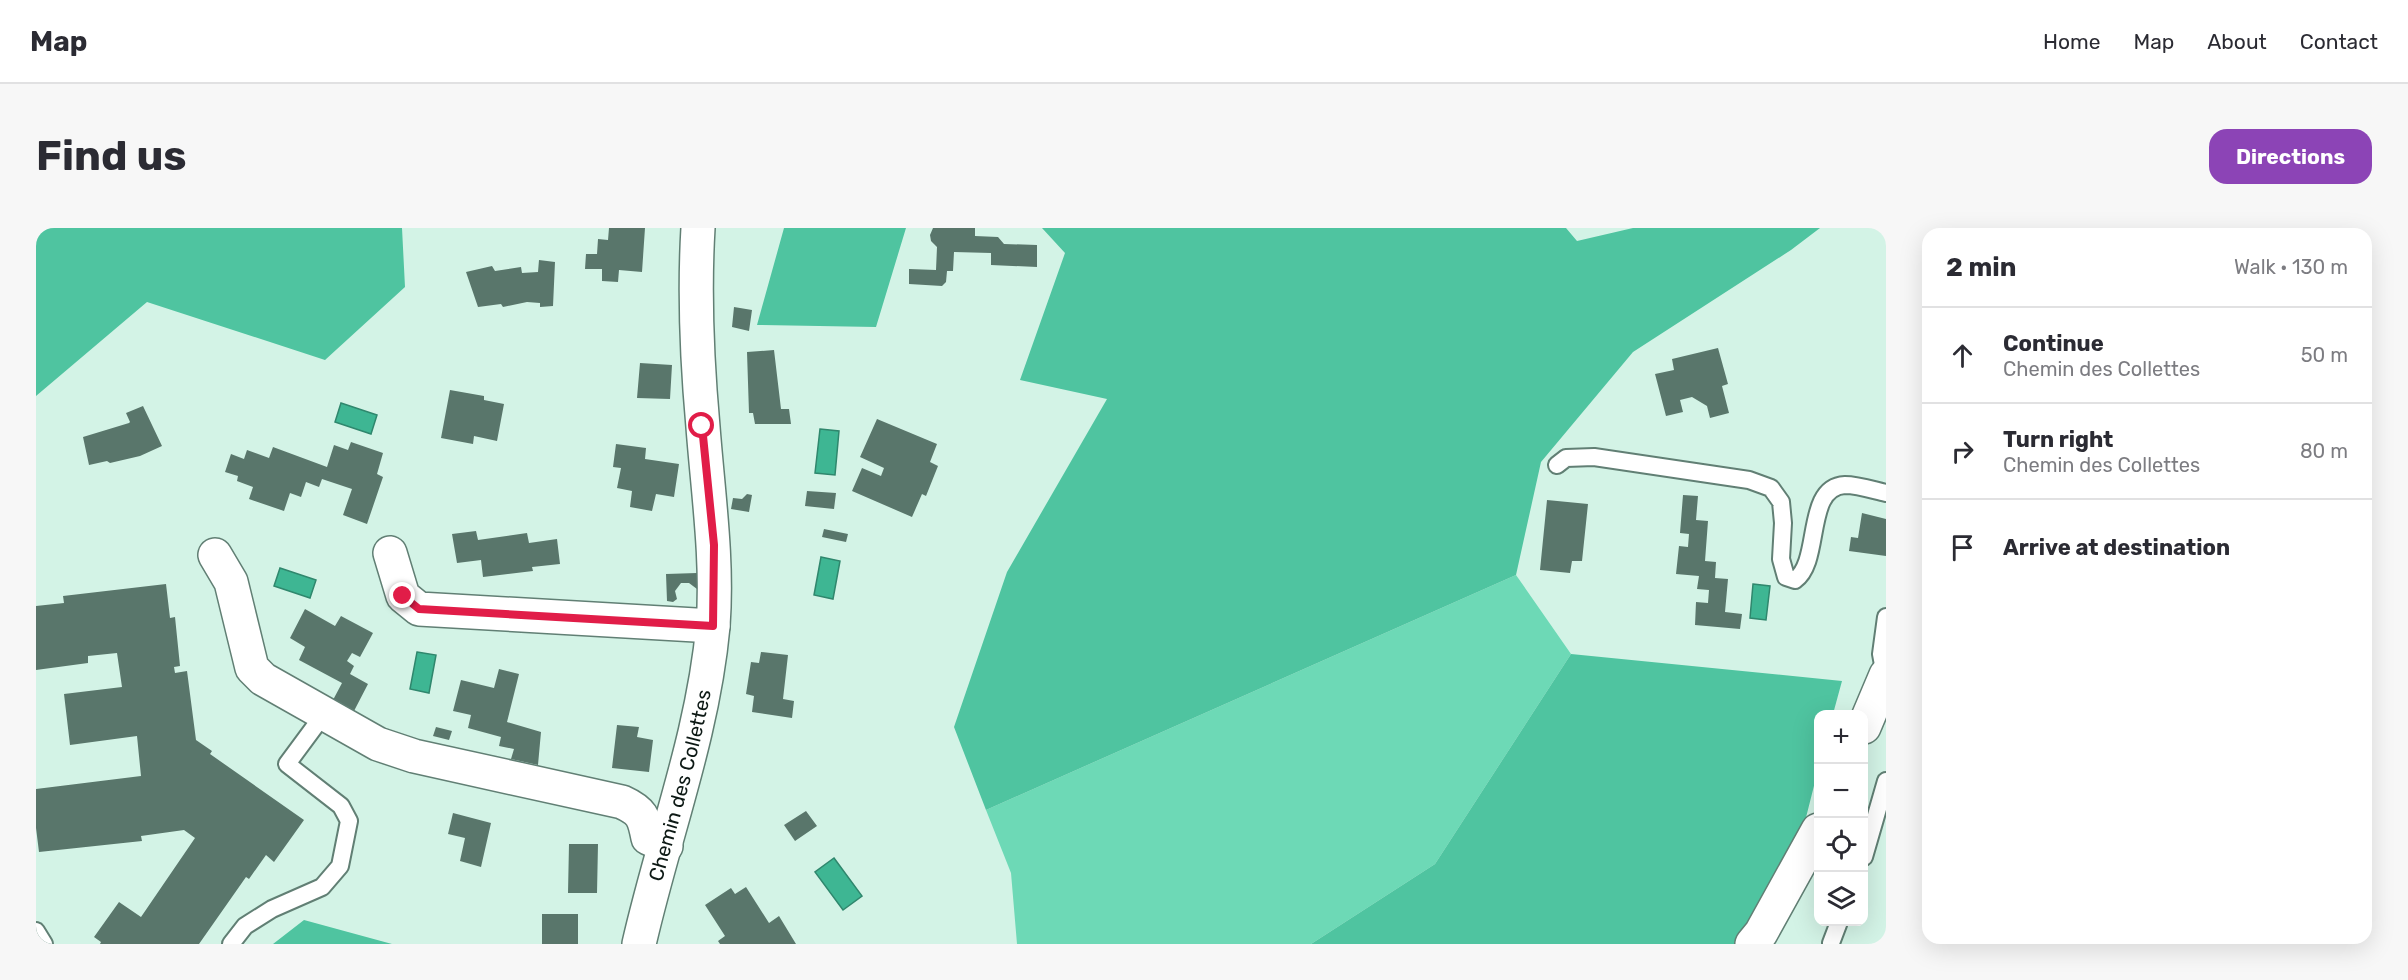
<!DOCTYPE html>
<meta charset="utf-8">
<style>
:root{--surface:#fff;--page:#f7f7f7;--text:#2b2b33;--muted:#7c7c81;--line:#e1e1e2;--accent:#8c44b6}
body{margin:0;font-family:Rubik,sans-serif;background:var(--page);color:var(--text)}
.controls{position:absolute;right:18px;bottom:18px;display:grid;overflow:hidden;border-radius:12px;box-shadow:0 6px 24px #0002}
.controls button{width:54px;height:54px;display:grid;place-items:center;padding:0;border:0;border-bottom:2px solid var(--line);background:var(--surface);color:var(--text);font:30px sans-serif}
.stop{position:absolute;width:18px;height:18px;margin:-14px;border:4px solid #e11d48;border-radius:50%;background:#fff}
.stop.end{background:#e11d48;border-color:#fff;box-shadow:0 2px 6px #0008}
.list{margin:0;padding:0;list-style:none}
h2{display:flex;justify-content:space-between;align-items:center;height:78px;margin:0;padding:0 24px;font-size:26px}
h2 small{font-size:20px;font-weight:400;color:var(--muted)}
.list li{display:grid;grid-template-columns:39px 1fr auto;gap:18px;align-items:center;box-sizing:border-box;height:96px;padding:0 24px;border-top:2px solid var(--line)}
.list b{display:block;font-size:22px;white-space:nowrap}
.list p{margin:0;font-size:20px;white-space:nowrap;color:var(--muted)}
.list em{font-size:20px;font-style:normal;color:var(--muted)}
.icon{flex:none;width:33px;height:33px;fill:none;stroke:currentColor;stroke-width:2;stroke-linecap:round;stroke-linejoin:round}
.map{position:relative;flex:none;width:1850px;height:716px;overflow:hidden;border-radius:18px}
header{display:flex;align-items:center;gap:36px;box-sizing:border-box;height:84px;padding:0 30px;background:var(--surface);border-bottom:2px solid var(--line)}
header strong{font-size:28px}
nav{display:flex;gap:33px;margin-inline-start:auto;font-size:21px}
.intro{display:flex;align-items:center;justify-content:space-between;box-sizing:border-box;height:144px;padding:0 36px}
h1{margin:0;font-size:42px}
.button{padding:15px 27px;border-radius:18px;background:var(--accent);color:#fff;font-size:21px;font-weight:700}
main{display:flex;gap:36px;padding:0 36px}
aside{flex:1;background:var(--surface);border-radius:18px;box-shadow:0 6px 24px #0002}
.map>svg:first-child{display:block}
.green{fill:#6dd9b6}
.forest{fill:#4fc4a0}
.water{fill:#3eb693;stroke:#2f876d;stroke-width:1.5}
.building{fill:#59766b}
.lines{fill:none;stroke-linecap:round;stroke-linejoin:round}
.lane-casing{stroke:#617f74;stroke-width:20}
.street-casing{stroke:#617f74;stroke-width:36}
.lane{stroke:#fff;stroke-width:16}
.street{stroke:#fff;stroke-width:33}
.route{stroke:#e11d48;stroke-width:8}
.labels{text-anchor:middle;stroke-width:6;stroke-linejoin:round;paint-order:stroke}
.street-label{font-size:20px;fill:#0d1915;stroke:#fff}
</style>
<header>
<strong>Map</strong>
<nav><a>Home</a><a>Map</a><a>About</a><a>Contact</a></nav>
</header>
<div class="intro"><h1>Find us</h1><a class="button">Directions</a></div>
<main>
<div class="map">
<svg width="1850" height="716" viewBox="0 0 1850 716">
<rect width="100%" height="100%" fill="#d3f3e6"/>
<path class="green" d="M 1480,347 L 1535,426 L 1399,636 L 1275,716 L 981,716 L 975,645 L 950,582 Z"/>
<path class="forest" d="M 0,0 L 366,0 L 369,59 L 289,132 L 111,74 L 0,168 Z
M 748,0 L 870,0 L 840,99 L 721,97 Z
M 1006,0 L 1530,0 L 1541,13 L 1597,0 L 1784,0 L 1755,22 L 1597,124 L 1505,234 L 1480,347 L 950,582 L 918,499 L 971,344 L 1071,171 L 984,152 L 1029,25 Z
M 1535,426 L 1806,453 L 1797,486 L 1782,487 L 1782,542 L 1738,716 L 1275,716 L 1399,636 Z
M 268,692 L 356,716 L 237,716 Z"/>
<path class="water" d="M 305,175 L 341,187 L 335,206 L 299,194 Z
M 784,201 L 803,203 L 799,247 L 779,245 Z
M 785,329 L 804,333 L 797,371 L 778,367 Z
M 244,340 L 280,352 L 274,370 L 238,358 Z
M 1717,356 L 1734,358 L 1730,392 L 1714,390 Z
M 381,424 L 400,427 L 393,465 L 374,461 Z
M 798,630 L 826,668 L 807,682 L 779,644 Z"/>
<path class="building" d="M 573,0 L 609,0 L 606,44 L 583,42 L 582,54 L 566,53 L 566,41 L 549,41 L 550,26 L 561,26 L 562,11 L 572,12 Z
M 897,0 L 939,0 L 939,8 L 962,9 L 968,16 L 1001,17 L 1001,39 L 955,37 L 955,25 L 918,24 L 917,43 L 911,43 L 910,54 L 906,58 L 873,56 L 873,41 L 900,42 L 901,19 L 895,13 L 894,7 Z
M 503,32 L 519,34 L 517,78 L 504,79 L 504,75 L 491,74 L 467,79 L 465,76 L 442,79 L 430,44 L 456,38 L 459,43 L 485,39 L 486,45 L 502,44 Z
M 698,79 L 716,82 L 713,103 L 696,99 Z
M 1682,120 L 1692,156 L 1686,158 L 1693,185 L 1674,190 L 1671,178 L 1656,169 L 1644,172 L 1647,184 L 1630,188 L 1619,146 L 1638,142 L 1636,131 Z
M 738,122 L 745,181 L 753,181 L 755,196 L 719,196 L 717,185 L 713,185 L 711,124 Z
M 604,135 L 636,137 L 634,171 L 601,170 Z
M 414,162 L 448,168 L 448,172 L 468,176 L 461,213 L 438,208 L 437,216 L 405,210 Z
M 107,178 L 126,218 L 104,228 L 74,235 L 71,233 L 53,237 L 47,209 L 93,195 L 94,194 L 90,185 Z
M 841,191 L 901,216 L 894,234 L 902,238 L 890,268 L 886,266 L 876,289 L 816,263 L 826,240 L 845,248 L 848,240 L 824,229 Z
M 315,214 L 347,225 L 341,246 L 347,249 L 331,296 L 307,287 L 316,261 L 286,251 L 283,259 L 270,254 L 265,269 L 254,265 L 248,283 L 213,271 L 217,259 L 201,253 L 202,248 L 189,244 L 195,226 L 208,231 L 211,222 L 233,230 L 237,219 L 291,239 L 298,217 L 312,222 Z
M 580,216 L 610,220 L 609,231 L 643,236 L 638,269 L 620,266 L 616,283 L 594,279 L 596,263 L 581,260 L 585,240 L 577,239 Z
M 771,263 L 800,265 L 798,281 L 769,278 Z
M 711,266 L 716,267 L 713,284 L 695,281 L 697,270 L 706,271 Z
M 1647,267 L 1662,268 L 1660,292 L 1672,293 L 1669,333 L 1680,334 L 1679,350 L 1692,351 L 1689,384 L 1706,386 L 1704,401 L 1659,397 L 1660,374 L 1672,375 L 1673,362 L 1661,361 L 1663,348 L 1640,346 L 1643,318 L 1652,319 L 1653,306 L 1644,305 Z
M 1511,272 L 1552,276 L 1546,333 L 1536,333 L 1534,345 L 1504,342 Z
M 1826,285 L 1850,291 L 1850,328 L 1813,323 L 1815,309 L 1822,310 Z
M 788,301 L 812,306 L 810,314 L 786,309 Z
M 440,303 L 442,312 L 491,305 L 493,315 L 521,311 L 524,336 L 496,339 L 497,343 L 447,349 L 445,332 L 421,335 L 416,306 Z
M 661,345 L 661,361 L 653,355 L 645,355 L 639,363 L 641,371 L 637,374 L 631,373 L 630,346 Z
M 130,356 L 134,390 L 139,389 L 144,438 L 138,439 L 139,445 L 151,443 L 160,512 L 176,523 L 174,526 L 268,592 L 238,634 L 230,627 L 213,651 L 210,649 L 163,716 L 64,716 L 65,714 L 58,709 L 83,674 L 105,689 L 159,610 L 148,602 L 105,608 L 106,613 L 3,624 L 0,600 L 0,561 L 105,548 L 101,508 L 34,517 L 28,466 L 86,459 L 81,425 L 52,428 L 52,435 L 0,442 L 0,378 L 28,375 L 27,368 Z
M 269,381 L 299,398 L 305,388 L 337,405 L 324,429 L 316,425 L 311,433 L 318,438 L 314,446 L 332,456 L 318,483 L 297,472 L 306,455 L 263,432 L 269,419 L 254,410 Z
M 725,424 L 752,427 L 747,471 L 758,473 L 756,490 L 716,484 L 718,468 L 710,466 L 715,434 L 723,435 Z
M 463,441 L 483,446 L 471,494 L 505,504 L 502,537 L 475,531 L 478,521 L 463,518 L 465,509 L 432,500 L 435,487 L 417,483 L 425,452 L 458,460 Z
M 581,497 L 603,499 L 601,509 L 617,512 L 613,544 L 576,540 Z
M 400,499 L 416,503 L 413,512 L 397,508 Z
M 770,583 L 781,598 L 759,613 L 748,597 Z
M 417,585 L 455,595 L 445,639 L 424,633 L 429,610 L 412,606 Z
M 533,616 L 562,616 L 561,665 L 532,665 Z
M 710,659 L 733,695 L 743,688 L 760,716 L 684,716 L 682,713 L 689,708 L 669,677 L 695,660 L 699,666 Z
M 506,686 L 542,686 L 542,716 L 506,716 Z"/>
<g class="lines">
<defs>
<path id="lane" d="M 1521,237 L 1530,230 L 1558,229 L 1713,252 L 1735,260 L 1745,274 L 1747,295 L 1745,331 L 1750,349 L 1759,352 C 1786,333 1768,259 1809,257 C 1822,257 1837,262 1850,265
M 1850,453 L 1845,426 L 1850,389
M 1828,629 L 1850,553
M 0,703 L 8,716
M 1795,715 L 1803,694
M 195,716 L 209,698 L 236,681 L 286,659 L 304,638 L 313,593 L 305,578 L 251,536 L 288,486"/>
<g id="street">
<path d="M 354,325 L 367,368 L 383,381 L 677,398"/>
<path d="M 179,327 L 195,354 L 216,440 L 227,451 L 342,516 L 378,528 L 586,574 C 606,583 608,589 612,610 L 630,618"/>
<path d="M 1828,499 L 1850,447"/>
<path id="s1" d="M 603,716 C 627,610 667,508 677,398 C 682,332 672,265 667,199 C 661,133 658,67 662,0"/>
<path d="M 1716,716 L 1725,705 L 1782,602"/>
</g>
</defs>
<use href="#lane" class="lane-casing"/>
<use href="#street" class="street-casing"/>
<use href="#lane" class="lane"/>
<use href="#street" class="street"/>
</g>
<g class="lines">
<path class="route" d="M 367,368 L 383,381 L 677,398 L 678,317 L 666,198"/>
</g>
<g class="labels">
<g class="street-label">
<text dy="7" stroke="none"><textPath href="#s1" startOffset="164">Chemin des Collettes</textPath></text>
</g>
</g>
</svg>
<div class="controls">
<button>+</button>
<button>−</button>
<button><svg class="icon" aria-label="locate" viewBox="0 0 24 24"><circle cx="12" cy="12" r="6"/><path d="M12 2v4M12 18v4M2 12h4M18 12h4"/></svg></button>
<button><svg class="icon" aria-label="layers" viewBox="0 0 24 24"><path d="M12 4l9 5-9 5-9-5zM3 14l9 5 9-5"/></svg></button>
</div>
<div class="stop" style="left:666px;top:198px"></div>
<div class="stop end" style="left:367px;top:368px"></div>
</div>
<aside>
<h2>2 min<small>Walk · 130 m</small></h2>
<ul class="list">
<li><svg class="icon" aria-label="ahead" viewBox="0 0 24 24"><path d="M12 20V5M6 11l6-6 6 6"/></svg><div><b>Continue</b><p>Chemin des Collettes</p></div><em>50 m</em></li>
<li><svg class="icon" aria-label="right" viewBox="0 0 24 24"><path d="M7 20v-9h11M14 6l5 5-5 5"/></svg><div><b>Turn right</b><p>Chemin des Collettes</p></div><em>80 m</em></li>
<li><svg class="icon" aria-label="arrive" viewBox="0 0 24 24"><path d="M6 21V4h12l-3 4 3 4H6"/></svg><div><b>Arrive at destination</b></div></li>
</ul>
</aside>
</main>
